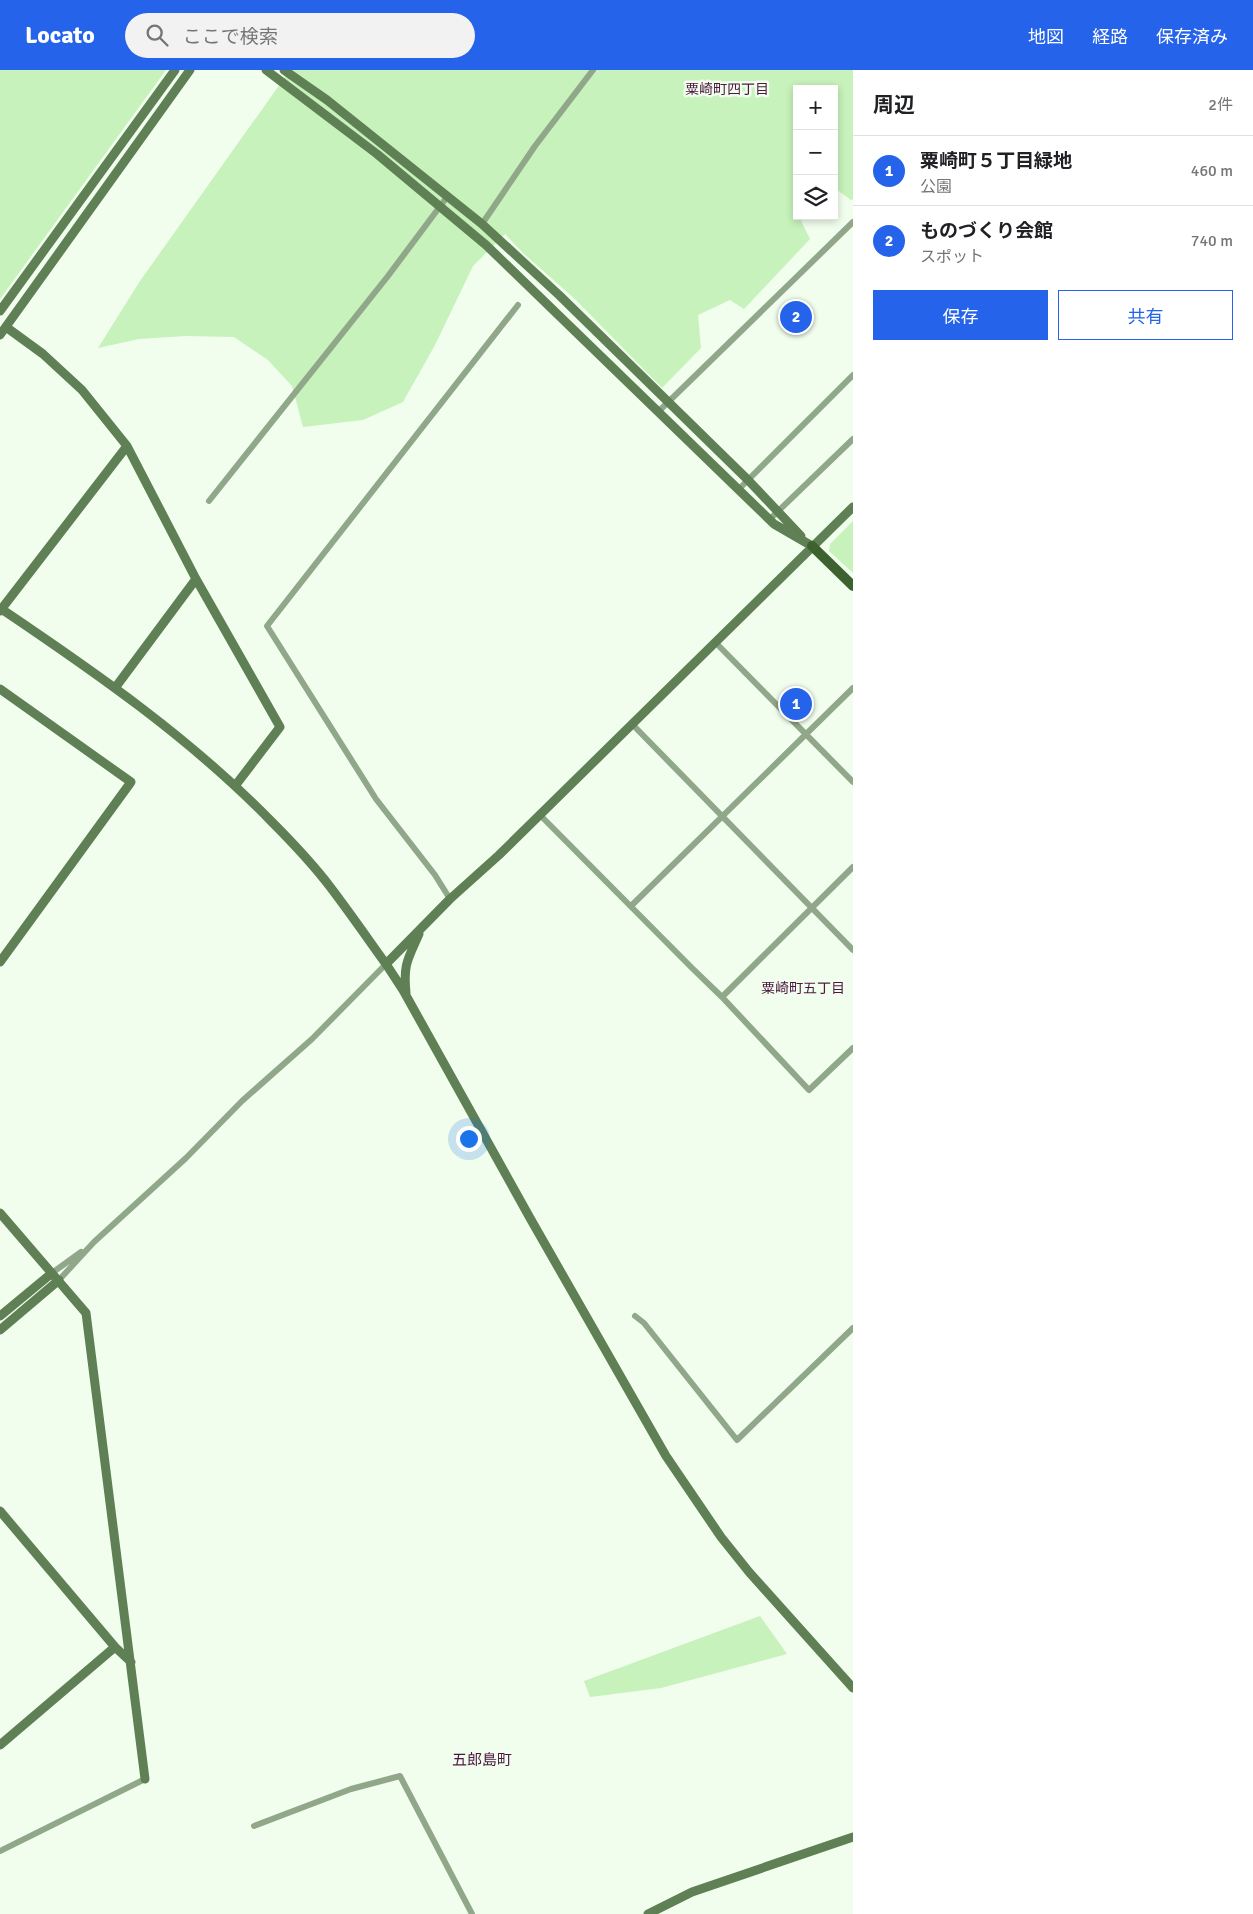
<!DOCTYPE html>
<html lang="ja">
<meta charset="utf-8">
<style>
:root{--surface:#fff;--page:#f2f2f2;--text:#202124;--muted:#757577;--line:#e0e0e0;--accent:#2563eb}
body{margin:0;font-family:Signika,"Noto Sans JP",sans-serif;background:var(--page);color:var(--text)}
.controls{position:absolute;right:15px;top:15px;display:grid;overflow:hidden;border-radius:0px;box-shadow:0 2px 8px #0003}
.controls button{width:45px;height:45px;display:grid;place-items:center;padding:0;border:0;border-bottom:1px solid var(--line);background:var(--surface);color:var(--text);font:25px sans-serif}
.you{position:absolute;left:468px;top:1068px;width:18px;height:18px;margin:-12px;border:4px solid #fff;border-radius:50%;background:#1a73e8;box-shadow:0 0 0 8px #1a73e833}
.badge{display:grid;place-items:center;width:32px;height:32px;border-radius:50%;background:var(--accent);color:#fff;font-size:16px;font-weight:700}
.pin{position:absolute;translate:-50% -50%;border:2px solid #fff;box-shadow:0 1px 5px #0006}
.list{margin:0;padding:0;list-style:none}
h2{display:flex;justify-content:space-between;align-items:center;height:65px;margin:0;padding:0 20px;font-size:21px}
h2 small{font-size:16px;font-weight:400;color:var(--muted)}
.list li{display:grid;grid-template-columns:32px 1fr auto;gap:15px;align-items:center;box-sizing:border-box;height:70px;padding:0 20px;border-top:1px solid var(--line)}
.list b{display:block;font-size:19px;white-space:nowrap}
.list p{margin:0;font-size:16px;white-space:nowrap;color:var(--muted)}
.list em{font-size:16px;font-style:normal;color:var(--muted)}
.actions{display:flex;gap:10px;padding:15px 20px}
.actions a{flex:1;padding:11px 0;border:1px solid var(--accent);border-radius:0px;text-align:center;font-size:18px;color:var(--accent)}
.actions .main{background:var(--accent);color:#fff}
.icon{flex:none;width:28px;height:28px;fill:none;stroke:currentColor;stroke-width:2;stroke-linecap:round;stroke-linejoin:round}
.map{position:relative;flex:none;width:853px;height:1844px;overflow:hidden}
header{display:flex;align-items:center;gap:30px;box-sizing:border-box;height:70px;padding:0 25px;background:var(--accent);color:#fff}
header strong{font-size:24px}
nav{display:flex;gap:28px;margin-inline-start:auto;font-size:18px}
.search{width:350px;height:45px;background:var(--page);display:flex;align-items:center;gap:12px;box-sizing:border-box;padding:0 18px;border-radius:28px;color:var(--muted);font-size:19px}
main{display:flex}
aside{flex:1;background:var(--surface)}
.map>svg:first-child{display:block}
.green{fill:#c7f2bb}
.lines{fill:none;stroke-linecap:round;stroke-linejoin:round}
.street{stroke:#90a78a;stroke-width:6}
.secondary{stroke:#5f7f55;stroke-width:9}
.primary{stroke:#3b622f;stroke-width:10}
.labels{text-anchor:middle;stroke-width:5;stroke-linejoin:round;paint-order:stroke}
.neighbourhood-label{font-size:14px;fill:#4b1642;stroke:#f1fded}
.quarter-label{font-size:15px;fill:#4b1642;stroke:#f1fded}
</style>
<header>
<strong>Locato</strong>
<div class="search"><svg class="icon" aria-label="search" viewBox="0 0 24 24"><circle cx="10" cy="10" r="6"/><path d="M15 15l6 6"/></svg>ここで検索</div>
<nav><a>地図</a><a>経路</a><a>保存済み</a></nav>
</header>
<main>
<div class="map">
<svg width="853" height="1844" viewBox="0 0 853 1844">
<rect width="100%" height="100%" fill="#f1fded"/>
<path class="green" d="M 0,0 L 166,0 L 0,229 Z
M 290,0 L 853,0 L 853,129 L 851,130 L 836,119 L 834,120 L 834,19 L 797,19 L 797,146 L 806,146 L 801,151 L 810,169 L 744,239 L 730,230 L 698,245 L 701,278 L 662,318 L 575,229 L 524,184 L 505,164 L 473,196 L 435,275 L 403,332 L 363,350 L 303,357 L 292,316 L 268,290 L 234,267 L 186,266 L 139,269 L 98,278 L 140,211 Z
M 853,451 L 853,503 L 829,481 L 830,474 Z
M 760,1546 L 787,1584 L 661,1618 L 590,1627 L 584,1611 Z"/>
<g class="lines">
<path class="street" d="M 482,154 L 535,76 L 593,0
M 659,341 L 853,152
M 739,419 L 853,305
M 209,431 L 388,206 L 447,127
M 770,449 L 853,369
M 715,572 L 853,712
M 632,654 L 853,880
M 539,744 L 692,898 L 722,927 L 809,1020 L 853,978
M 450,829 L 435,805 L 376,729 L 267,556 L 518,235
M 631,836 L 853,618
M 722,927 L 853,797
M 52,1203 L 81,1182
M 59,1210 L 94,1172 L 186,1088 L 242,1031 L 312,969 L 386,894
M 635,1246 L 644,1253 L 737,1370 L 853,1258
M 254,1756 L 351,1719 L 400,1706 L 472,1844
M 0,1781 L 145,1709"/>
<path class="secondary" d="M 266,0 L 377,84 L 486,175 L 774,454 L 812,476
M 284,0 L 327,30 L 482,154 L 559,225 L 748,410 L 801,466
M 0,241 L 175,0
M 6,257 L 43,284 L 82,320 L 127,376 L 196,509 L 280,657 L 235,716
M 0,265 L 190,0
M 853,437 L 499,785 L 450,829 L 386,894 L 403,920 L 530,1148 L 666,1386 L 721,1467 L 749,1502 L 853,1618
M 0,538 C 95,602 190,668 270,750 C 291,771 313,794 331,818 C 350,843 368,869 386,894
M 0,541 L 127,376
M 115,618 L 196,509
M 0,619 L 131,712 L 0,892
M 406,923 C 403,894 408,889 419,864
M 0,1143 L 86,1243 L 145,1709
M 0,1246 L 52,1203
M 0,1260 L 59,1210
M 0,1441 L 115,1577 L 131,1592
M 0,1675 L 115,1577
M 648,1844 L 692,1822 L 853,1767"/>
<path class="primary" d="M 812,476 L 853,516"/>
</g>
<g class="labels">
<g class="neighbourhood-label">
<text x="727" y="24">粟崎町四丁目</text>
<text x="803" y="923">粟崎町五丁目</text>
</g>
<g class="quarter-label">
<text x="482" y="1695">五郎島町</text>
</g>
</g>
</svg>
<div class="controls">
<button>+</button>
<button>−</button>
<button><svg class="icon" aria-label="layers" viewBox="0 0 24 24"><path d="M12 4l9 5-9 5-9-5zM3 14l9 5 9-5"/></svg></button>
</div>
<div class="you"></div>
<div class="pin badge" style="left:796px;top:634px">1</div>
<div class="pin badge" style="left:796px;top:247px">2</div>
</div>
<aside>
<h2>周辺<small>2件</small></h2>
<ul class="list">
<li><span class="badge">1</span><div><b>粟崎町５丁目緑地</b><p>公園</p></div><em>460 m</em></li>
<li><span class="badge">2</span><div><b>ものづくり会館</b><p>スポット</p></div><em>740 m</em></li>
</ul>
<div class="actions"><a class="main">保存</a><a>共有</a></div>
</aside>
</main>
